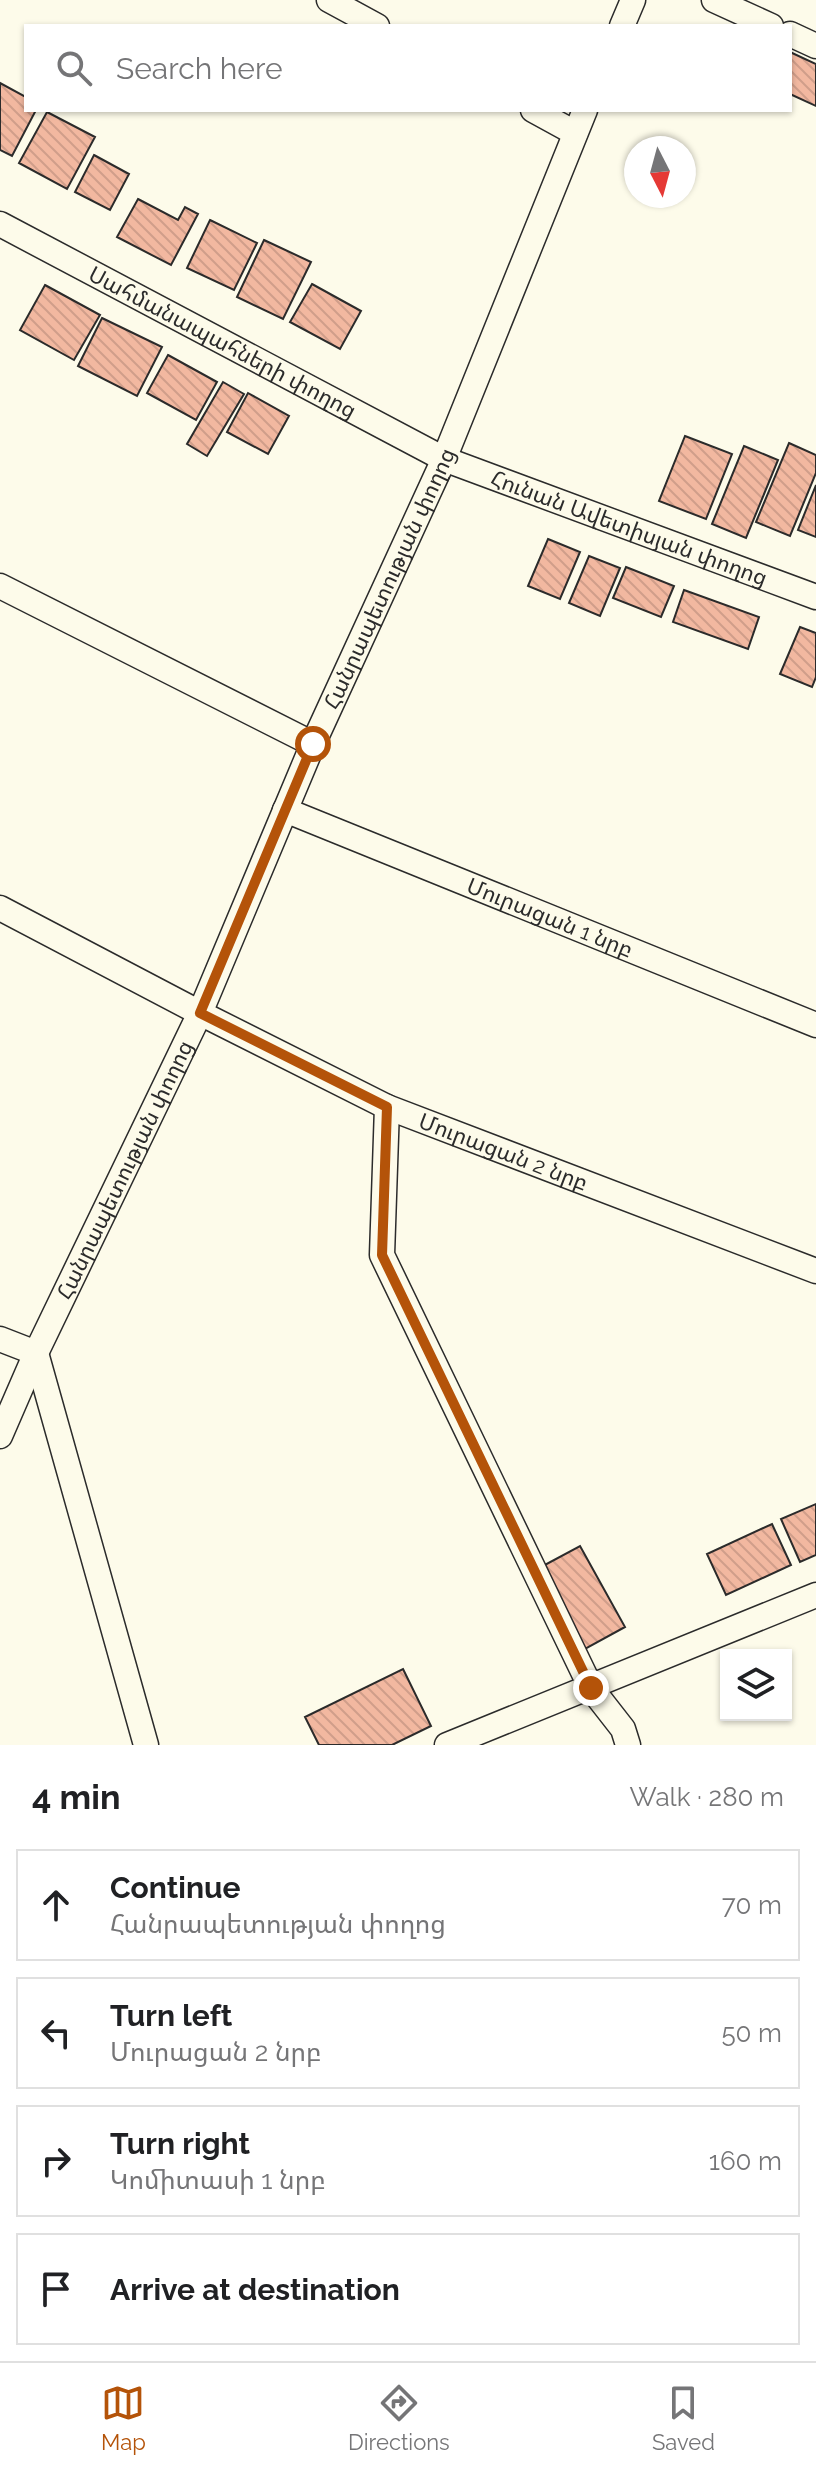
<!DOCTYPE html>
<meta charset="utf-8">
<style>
:root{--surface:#fff;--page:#f2f2f2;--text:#202124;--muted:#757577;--line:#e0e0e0;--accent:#b45309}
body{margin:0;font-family:Raleway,"Noto Sans Armenian",sans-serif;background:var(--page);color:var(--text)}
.controls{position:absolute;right:24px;bottom:24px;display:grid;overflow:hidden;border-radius:0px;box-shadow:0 2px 6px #0004}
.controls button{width:72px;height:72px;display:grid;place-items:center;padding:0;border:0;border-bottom:2px solid var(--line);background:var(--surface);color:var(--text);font:40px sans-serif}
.compass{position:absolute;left:624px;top:136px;width:72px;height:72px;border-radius:50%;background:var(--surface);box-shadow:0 2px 6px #0004;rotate:174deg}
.stop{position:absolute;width:24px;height:24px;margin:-18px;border:6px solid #b45309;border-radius:50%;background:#fff}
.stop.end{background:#b45309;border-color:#fff;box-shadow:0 2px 8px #0008}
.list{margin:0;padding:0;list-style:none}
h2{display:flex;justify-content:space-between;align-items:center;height:104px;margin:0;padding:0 32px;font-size:34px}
h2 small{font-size:26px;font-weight:400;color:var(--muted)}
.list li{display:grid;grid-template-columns:52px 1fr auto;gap:24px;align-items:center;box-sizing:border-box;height:112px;margin:0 16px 16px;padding:0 16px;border:2px solid var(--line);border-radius:0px}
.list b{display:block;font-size:30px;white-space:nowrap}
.list p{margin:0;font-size:26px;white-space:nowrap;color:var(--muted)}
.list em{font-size:26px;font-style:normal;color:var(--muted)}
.icon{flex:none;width:44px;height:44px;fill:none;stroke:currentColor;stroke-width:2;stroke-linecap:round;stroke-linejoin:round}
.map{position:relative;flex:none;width:816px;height:1745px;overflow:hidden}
.search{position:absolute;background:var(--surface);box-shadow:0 2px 6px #0004;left:24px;right:24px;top:24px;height:88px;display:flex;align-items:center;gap:20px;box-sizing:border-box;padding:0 28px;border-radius:0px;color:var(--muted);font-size:30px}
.sheet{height:616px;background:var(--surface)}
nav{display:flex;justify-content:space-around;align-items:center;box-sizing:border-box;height:112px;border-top:2px solid var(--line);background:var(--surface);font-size:22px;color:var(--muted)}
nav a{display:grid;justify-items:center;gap:4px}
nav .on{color:var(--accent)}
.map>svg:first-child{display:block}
.building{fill:url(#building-back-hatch);stroke:#2b2b2b;stroke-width:2}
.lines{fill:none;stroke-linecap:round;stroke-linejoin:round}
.street-casing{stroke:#2b2b2b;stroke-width:27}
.street{stroke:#fdfbea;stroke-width:24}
.route{stroke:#b45309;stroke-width:10}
.labels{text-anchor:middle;stroke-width:6;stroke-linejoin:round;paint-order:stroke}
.street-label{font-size:22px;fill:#2b2b2b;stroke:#fdfbea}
</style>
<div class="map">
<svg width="816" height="1745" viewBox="0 0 816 1745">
<defs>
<pattern id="building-back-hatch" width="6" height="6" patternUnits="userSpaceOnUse" patternTransform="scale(2)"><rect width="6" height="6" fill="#f2b8a0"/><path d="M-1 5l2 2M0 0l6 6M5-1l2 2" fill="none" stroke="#d09e8a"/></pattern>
</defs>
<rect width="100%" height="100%" fill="#fdfbea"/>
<path class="building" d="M 790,52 L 816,64 L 816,106 L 790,94 Z
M 0,83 L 26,97 L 26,110 L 36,110 L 12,156 L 0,150 Z
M 47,112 L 95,137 L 67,189 L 19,163 Z
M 94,155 L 129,174 L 110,210 L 75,192 Z
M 138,199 L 178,220 L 185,207 L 198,214 L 171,265 L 117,237 Z
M 210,220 L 257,243 L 234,290 L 187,268 Z
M 264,240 L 311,262 L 283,319 L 237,297 Z
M 312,284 L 361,311 L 340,349 L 290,322 Z
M 45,285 L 100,315 L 74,360 L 20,330 Z
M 102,318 L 162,347 L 137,396 L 78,366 Z
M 168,355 L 217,382 L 196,420 L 147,393 Z
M 223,382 L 244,394 L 207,456 L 187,444 Z
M 248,393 L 289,416 L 268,454 L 227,432 Z
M 685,436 L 732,454 L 706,519 L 659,501 Z
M 789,443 L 816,455 L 816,473 L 790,536 L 756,522 Z
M 744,446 L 778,460 L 746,538 L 712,524 Z
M 816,485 L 816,537 L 798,530 Z
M 548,539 L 580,552 L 560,599 L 528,586 Z
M 589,556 L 620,568 L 600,616 L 569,603 Z
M 626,567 L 674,586 L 661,617 L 613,598 Z
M 684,590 L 759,617 L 748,649 L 673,622 Z
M 800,627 L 816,633 L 816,677 L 812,687 L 780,674 Z
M 816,1504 L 816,1555 L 800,1562 L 781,1519 Z
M 772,1524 L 791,1565 L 726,1595 L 707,1554 Z
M 580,1546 L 625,1627 L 585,1649 L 541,1567 Z
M 403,1669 L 431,1726 L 392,1745 L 319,1745 L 305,1717 Z"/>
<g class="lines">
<defs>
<g id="street">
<path d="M 329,0 L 377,26"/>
<path d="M 714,0 L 771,26"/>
<path d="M 622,26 L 633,0"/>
<path d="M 790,34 L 816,46"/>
<path d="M 533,110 L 575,133"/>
<path id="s1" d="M 0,224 L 444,459 L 816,597"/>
<path d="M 0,586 L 313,744"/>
<path id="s2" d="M 285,810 L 816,1025"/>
<path id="s3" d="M 0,908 L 200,1013 L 387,1107 L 816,1271"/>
<path d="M 387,1107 L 382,1255 L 591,1688 L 623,1729 L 628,1745"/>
<path d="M 0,1339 L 36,1353"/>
<path d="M 36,1353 L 146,1745"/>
<path id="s4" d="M 0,1436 L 36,1353 L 200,1013 L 313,744 L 444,459 L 585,110"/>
<path d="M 447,1745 L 816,1595"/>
</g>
</defs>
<use href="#street" class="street-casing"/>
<use href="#street" class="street"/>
</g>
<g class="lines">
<path class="route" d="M 313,744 L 200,1013 L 387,1107 L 382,1255 L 591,1688"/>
</g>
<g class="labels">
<g class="street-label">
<text dy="8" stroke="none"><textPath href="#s1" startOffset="252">Սահմանապահների փողոց</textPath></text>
<text dy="8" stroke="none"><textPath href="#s1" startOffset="700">Հունան Ավետիսյան փողոց</textPath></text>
<text dy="8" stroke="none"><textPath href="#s4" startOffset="942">Հանրապետության փողոց</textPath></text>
<text dy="8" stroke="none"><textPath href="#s2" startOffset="286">Մուրացան 1 նրբ</textPath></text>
<text dy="8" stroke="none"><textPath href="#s3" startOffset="560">Մուրացան 2 նրբ</textPath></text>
<text dy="8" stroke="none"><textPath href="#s4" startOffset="294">Հանրապետության փողոց</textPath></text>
</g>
</g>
</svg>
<div class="controls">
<button><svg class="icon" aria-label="layers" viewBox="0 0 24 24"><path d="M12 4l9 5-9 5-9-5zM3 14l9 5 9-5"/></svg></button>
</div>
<svg class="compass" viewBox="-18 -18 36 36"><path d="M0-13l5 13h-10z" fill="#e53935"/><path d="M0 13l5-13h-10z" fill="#757577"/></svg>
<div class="stop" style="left:313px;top:744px"></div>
<div class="stop end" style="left:591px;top:1688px"></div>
<div class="search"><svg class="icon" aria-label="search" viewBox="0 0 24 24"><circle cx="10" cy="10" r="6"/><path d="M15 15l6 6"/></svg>Search here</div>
</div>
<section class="sheet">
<h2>4 min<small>Walk · 280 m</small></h2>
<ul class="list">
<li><svg class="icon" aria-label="ahead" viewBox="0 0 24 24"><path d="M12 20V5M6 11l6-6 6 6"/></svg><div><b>Continue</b><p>Հանրապետության փողոց</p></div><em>70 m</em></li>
<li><svg class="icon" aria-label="left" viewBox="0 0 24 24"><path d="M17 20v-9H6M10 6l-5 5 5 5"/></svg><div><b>Turn left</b><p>Մուրացան 2 նրբ</p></div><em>50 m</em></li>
<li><svg class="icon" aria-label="right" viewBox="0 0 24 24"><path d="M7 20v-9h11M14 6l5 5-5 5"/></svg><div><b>Turn right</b><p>Կոմիտասի 1 նրբ</p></div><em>160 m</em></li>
<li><svg class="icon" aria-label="arrive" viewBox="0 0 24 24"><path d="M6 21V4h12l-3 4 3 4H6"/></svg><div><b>Arrive at destination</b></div></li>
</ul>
</section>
<nav>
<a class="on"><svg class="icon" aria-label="map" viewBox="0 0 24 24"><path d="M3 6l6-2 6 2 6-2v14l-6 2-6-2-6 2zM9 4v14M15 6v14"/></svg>Map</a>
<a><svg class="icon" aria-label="directions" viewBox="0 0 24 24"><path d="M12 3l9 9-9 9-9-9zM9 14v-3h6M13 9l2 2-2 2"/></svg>Directions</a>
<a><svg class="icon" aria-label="saved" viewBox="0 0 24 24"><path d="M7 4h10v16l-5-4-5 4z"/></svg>Saved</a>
</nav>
